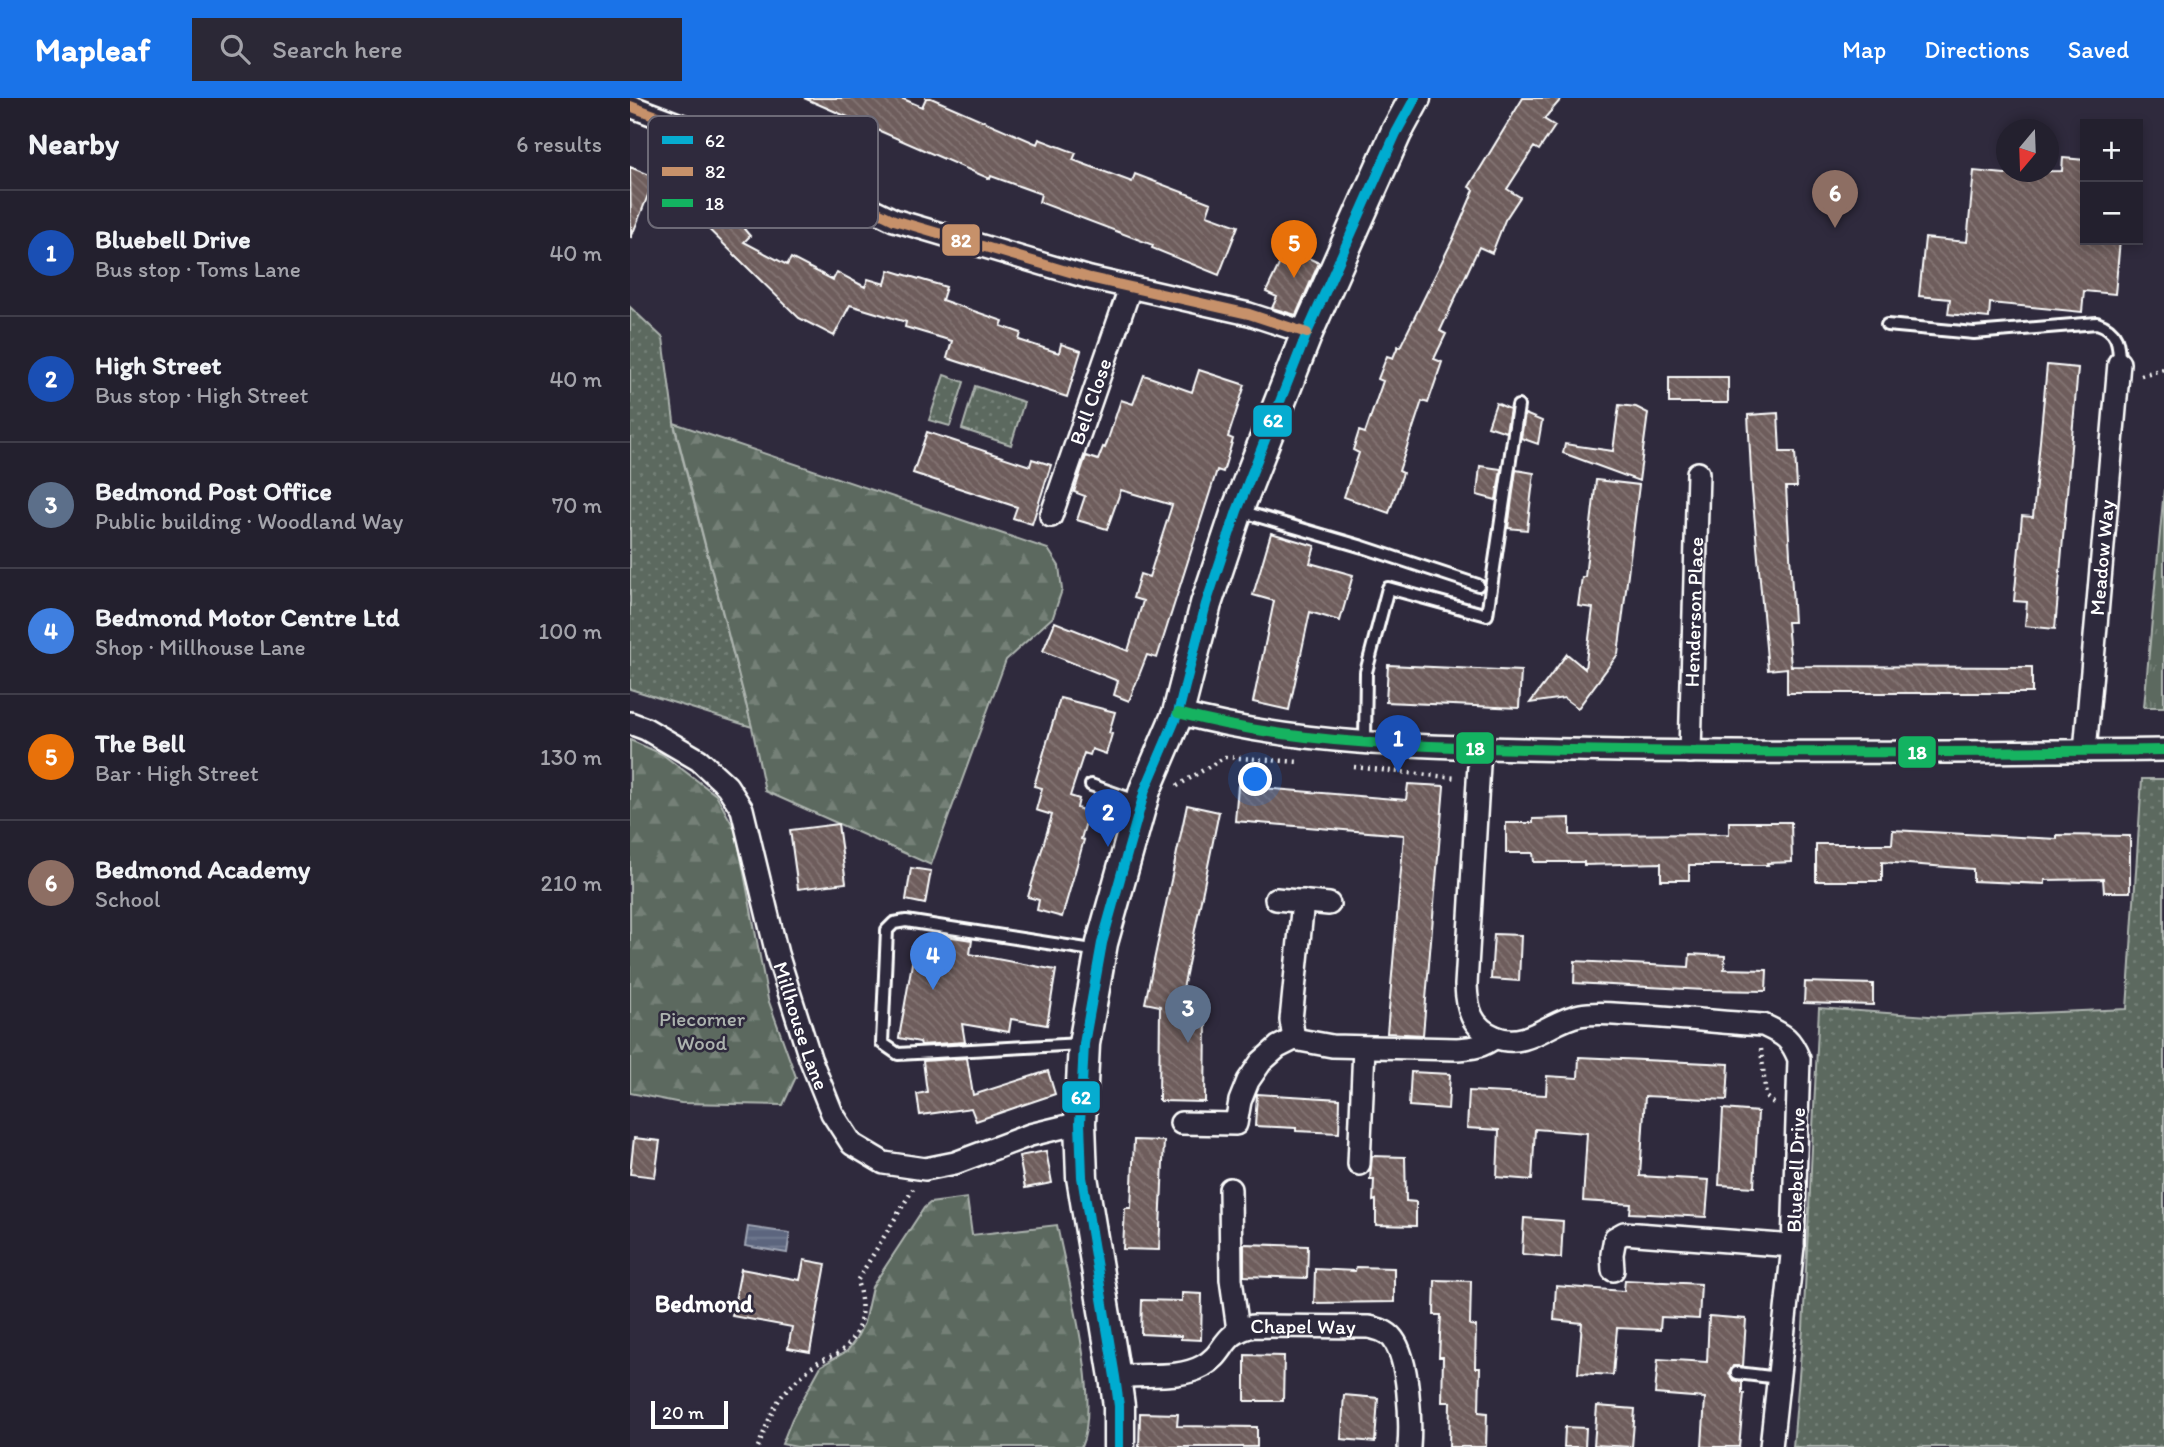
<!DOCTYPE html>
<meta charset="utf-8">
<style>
:root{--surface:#23202e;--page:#2b2836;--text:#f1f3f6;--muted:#a3a3aa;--line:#403e4a;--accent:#1a73e8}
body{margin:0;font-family:Itim,sans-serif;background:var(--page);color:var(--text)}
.controls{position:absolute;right:21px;top:21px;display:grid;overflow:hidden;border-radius:0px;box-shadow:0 4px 10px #0003}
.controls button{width:63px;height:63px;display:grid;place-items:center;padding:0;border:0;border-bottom:2px solid var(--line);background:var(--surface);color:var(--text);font:35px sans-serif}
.compass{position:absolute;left:1366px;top:21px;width:63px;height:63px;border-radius:50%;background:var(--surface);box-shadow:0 4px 10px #0003;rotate:199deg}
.scale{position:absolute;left:21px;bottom:18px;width:77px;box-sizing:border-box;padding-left:7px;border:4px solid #fff;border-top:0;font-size:19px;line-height:24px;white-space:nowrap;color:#fff;-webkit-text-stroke:5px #2f2a3d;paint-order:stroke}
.you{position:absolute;left:626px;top:682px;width:24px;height:24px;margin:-18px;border:5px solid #fff;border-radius:50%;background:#1a73e8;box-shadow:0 0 0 10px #1a73e833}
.badge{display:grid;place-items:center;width:46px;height:46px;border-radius:50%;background:var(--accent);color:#fff;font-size:23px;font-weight:700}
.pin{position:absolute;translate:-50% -58px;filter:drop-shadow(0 2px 4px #0008)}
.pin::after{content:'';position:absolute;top:37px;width:24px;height:21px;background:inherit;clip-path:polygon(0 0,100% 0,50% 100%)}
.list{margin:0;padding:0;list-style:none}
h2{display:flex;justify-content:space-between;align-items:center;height:91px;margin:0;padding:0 28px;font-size:30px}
h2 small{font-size:23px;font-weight:400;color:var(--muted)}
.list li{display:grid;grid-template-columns:46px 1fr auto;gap:21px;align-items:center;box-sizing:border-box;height:126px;padding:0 28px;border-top:2px solid var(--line)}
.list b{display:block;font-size:26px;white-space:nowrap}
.list p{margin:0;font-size:23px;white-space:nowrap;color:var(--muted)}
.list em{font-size:23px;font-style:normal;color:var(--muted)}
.icon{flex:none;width:38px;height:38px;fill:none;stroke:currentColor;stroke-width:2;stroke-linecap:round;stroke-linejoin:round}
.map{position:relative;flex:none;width:1534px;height:1349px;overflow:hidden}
header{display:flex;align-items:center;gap:42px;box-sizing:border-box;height:98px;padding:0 35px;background:var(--accent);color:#fff}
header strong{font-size:33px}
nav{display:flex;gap:38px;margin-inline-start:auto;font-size:24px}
.search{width:490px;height:63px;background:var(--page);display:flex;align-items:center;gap:18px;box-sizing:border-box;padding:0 24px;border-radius:0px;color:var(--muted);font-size:26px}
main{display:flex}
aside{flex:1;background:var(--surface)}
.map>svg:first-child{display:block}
.grass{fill:url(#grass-dots);stroke:#adb4af;stroke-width:2}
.forest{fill:url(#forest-firs);stroke:#adb4af;stroke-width:2}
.park{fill:url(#park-tufts);stroke:#adb4af;stroke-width:2}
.water{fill:url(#water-rules);stroke:#9da3b2;stroke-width:2}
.building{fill:url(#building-back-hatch);stroke:#fff;stroke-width:2}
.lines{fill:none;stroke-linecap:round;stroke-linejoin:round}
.lane-casing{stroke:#fff;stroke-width:16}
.street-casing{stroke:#fff;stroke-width:26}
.secondary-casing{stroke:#fff;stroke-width:35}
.path{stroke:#fff;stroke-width:4.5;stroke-dasharray:2 5;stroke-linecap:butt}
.lane{stroke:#2f2a3d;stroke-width:10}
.street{stroke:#2f2a3d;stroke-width:21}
.secondary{stroke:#2f2a3d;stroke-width:30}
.bus-1-casing{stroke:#2f2a3d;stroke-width:16}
.bus-2-casing{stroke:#2f2a3d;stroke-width:16}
.bus-3-casing{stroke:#2f2a3d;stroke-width:16}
.bus-1{stroke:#06acd0;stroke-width:10}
.bus-2{stroke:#c7916a;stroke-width:10}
.bus-3{stroke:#13b361;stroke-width:10}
.labels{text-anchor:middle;stroke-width:5;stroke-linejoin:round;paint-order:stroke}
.street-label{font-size:21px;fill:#fff;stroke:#2f2a3d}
.park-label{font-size:21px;fill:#adb4af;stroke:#2f2a3d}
.quarter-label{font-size:24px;font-weight:bold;fill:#fff;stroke:#2f2a3d}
.key{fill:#2f2a3d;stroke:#6d6a77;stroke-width:2}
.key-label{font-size:19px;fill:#fff}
.line-badge{stroke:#2f2a3d;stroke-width:2.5}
.badge-label{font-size:19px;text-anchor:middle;font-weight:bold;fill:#fff}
</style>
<header>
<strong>Mapleaf</strong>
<div class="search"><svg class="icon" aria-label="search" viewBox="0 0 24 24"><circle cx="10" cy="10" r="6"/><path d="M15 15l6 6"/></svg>Search here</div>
<nav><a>Map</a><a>Directions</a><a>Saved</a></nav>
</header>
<main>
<aside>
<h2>Nearby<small>6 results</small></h2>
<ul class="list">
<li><span class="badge" style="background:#1a4fb4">1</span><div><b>Bluebell Drive</b><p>Bus stop · Toms Lane</p></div><em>40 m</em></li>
<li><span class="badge" style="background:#1a4fb4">2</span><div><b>High Street</b><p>Bus stop · High Street</p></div><em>40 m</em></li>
<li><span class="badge" style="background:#5c6f8a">3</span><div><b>Bedmond Post Office</b><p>Public building · Woodland Way</p></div><em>70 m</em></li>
<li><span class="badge" style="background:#3f7fe0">4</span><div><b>Bedmond Motor Centre Ltd</b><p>Shop · Millhouse Lane</p></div><em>100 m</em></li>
<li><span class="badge" style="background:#e8710a">5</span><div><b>The Bell</b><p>Bar · High Street</p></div><em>130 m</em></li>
<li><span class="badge" style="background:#8d6e63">6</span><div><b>Bedmond Academy</b><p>School</p></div><em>210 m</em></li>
</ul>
</aside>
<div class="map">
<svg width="1534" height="1349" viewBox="0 0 1534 1349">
<defs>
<pattern id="grass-dots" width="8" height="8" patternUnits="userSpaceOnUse" patternTransform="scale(1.75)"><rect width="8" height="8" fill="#5b695f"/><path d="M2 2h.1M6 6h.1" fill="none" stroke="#748077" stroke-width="1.8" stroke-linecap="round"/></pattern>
<pattern id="forest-firs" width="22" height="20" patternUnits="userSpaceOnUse" patternTransform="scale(1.75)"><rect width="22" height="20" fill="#5b695f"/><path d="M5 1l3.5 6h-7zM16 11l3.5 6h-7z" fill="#748077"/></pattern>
<pattern id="park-tufts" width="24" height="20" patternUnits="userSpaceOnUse" patternTransform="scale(1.75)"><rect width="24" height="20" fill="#5b695f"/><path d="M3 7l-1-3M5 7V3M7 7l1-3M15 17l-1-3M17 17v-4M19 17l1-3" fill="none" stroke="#748077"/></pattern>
<pattern id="water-rules" width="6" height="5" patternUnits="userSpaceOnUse" patternTransform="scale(1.75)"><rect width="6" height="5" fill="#5b657e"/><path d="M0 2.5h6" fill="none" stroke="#747c91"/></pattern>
<pattern id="building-back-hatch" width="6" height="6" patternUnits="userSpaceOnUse" patternTransform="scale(1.75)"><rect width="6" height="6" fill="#6e5d5c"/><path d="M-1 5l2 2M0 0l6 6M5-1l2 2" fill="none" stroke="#847574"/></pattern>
</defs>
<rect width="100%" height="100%" fill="#2f2a3d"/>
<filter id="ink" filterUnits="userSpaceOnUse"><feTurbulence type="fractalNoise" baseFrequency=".0143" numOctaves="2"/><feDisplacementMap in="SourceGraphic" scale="14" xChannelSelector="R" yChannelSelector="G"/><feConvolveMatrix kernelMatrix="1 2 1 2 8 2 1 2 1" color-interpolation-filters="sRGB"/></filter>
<g filter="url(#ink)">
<path class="grass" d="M 0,209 L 33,240 L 45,331 L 122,629 L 0,591 Z
M 314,277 L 334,284 L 320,328 L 299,322 Z
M 345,288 L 394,304 L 381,347 L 332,331 Z
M 1512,681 L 1534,681 L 1534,1349 L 1163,1349 L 1173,1231 L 1189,910 L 1312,919 L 1497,911 Z"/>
<path class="forest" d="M 44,325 L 418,451 L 429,468 L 432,492 L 423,519 L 376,562 L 301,767 L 135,693 L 122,629 Z
M 0,642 L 32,656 L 86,697 L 106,733 L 138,901 L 166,979 L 153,1007 L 51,1005 L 0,995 Z
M 337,1100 L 342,1137 L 427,1127 C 437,1180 472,1302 451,1349 L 167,1349 L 152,1346 L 162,1321 L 191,1268 L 217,1253 L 226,1241 L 234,1225 L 242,1189 L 294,1110 L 300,1105 Z"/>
<path class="park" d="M 1534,391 L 1534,609 L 1514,609 Z"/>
<path class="water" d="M 118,1129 L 160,1135 L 157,1155 L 115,1148 Z"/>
<path class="building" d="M 174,0 L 271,0 L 292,9 L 296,0 L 301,0 L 407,46 L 409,41 L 446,55 L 443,62 L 502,84 L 505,76 L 581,105 L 577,117 L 608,128 L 589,177 L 522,150 L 523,147 L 409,104 L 411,96 L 361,78 L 360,81 Z
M 893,0 L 932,0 L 914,21 L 925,28 L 909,52 L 904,49 L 877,91 L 890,99 L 875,122 L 862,155 L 849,149 L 810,233 L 816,236 L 804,261 L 812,264 L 798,305 L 792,303 L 769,373 L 773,375 L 759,415 L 714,399 L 729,355 L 723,352 L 729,333 L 735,335 L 753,283 L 748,281 L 757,258 L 763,260 L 768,248 L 770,249 L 823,141 L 844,92 L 839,89 Z
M 1433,60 L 1455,62 L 1455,142 L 1490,142 L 1485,196 L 1454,193 L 1452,214 L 1360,205 L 1359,220 L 1318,216 L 1320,201 L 1289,198 L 1295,140 L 1337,144 L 1344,73 L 1385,77 L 1385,74 L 1432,73 Z
M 0,69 L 22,78 L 22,87 L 1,140 Z
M 95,85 L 128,117 L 114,131 L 120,138 L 114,144 L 157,167 L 161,160 L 203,182 L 207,174 L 235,189 L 238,181 L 255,186 L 259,172 L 316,189 L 312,202 L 373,223 L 371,228 L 391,235 L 389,242 L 429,255 L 431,246 L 451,253 L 437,299 L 317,260 L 322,243 L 275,229 L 276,224 L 220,207 L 204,238 L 169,220 L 57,110 L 75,91 L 82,98 Z
M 657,150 L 689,165 L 666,217 L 642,210 L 647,199 L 636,194 Z
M 1417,267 L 1448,270 L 1425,531 L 1395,528 L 1397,504 L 1384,503 L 1392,418 L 1403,419 Z
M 569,272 L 615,287 L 598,339 L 603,341 L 593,374 L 587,372 L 527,560 L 517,557 L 499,603 L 484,597 L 488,583 L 413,553 L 425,524 L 498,553 L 513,503 L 503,500 L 510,476 L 519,479 L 542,407 L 491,392 L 477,431 L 447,422 L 455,398 L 444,394 L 456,358 L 468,362 L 473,349 L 475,350 L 491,302 L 503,306 L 514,277 L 562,294 Z
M 1039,279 L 1098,279 L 1098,305 L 1039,305 Z
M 866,305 L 880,311 L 876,334 L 858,328 Z
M 989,307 L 1006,309 L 1018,315 L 1009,383 L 933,355 L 935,346 L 983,353 Z
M 1148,315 L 1150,354 L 1165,354 L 1167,389 L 1156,389 L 1164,524 L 1157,524 L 1161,568 L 1402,569 L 1402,595 L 1157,595 L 1157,570 L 1138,572 L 1122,392 L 1118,317 Z
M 895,316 L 912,323 L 908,346 L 891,340 Z
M 297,334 L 400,368 L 402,361 L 421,367 L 402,426 L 383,420 L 387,409 L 283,375 Z
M 850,368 L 871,371 L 866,402 L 847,397 Z
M 886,372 L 904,375 L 897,432 L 878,430 Z
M 966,382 L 1009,387 L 988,556 L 948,610 L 934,600 L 900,605 L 937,556 L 955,571 L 963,510 L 948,508 L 952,479 L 955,479 Z
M 641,435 L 685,448 L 680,465 L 723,477 L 710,523 L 680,514 L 659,612 L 623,604 L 644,503 L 623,497 Z
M 758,567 L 891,573 L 889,610 L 756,604 Z
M 430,600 L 485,614 L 479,635 L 482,636 L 476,656 L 462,651 L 460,657 L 454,655 L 440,698 L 449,701 L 447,710 L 459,714 L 451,741 L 454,742 L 432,819 L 407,812 L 409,802 L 398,799 L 422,717 L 406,712 L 412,690 L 404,688 Z
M 778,686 L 814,688 L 793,937 L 757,935 L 774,737 L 605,723 L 608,688 L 776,702 Z
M 557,707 L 589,714 L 547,920 L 576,920 L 575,1004 L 529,1003 L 530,908 L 515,905 Z
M 940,720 L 940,737 L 1099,736 L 1099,724 L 1161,724 L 1162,764 L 1137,765 L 1138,767 L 1059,767 L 1059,782 L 1031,782 L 1031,765 L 954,767 L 954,764 L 904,764 L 903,755 L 876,755 L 876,725 L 903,725 L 903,721 Z
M 208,726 L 216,785 L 168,791 L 160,732 Z
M 1263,732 L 1427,741 L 1427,737 L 1500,738 L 1500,794 L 1474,794 L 1473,781 L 1415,782 L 1415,786 L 1343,783 L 1343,771 L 1252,764 L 1252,783 L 1186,783 L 1186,746 L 1262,746 Z
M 281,770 L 301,773 L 295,806 L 276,802 Z
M 864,836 L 891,837 L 889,883 L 861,881 Z
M 309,837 L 342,842 L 340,856 L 426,872 L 417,927 L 381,921 L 379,934 L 332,926 L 335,944 L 291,947 L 290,944 L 269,940 L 285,848 L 307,851 Z
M 1060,856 L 1095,858 L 1094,871 L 1137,872 L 1136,893 L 1075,892 L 944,885 L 945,863 L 1059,869 Z
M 1175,884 L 1243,886 L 1243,907 L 1174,905 Z
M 949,959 L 1099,966 L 1097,1002 L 1015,998 L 1010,1078 L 1079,1082 L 1076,1119 L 1000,1115 L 1001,1106 L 953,1103 L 957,1035 L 905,1031 L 902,1082 L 867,1079 L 869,1032 L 837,1030 L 839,993 L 916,997 L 917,978 L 948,980 Z
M 337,960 L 343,997 L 418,973 L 425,996 L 346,1023 L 341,1010 L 290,1017 L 287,996 L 297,994 L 293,963 Z
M 781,974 L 820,976 L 818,1011 L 779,1008 Z
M 627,996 L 710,1001 L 709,1035 L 666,1033 L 666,1030 L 625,1028 Z
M 1093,1011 L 1128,1014 L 1124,1089 L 1089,1087 Z
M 4,1040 L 30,1043 L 25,1079 L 0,1076 Z
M 504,1042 L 534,1043 L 529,1152 L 493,1151 L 495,1110 L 501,1110 Z
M 416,1053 L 422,1085 L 395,1090 L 389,1058 Z
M 742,1058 L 775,1059 L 776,1103 L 786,1104 L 786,1128 L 746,1127 L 746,1102 L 743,1103 L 744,1081 L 740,1081 Z
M 894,1120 L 933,1123 L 931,1160 L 892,1156 Z
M 614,1146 L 678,1148 L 677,1180 L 614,1178 Z
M 174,1162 L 196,1166 L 180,1254 L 158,1250 L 162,1229 L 102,1218 L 111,1171 L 170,1182 Z
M 726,1169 L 764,1170 L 764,1204 L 684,1205 L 685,1171 L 725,1173 Z
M 805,1182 L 841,1183 L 840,1227 L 846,1228 L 845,1270 L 850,1270 L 849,1314 L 857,1315 L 856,1349 L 819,1349 L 820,1304 L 812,1304 L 813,1259 L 809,1259 L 811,1217 L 804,1217 Z
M 995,1182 L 1071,1186 L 1069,1221 L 1031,1219 L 1030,1232 L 987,1230 L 983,1277 L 948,1275 L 952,1225 L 924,1222 L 926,1188 L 994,1193 Z
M 552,1195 L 572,1196 L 571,1242 L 551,1241 L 551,1238 L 511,1236 L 512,1202 L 552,1203 Z
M 1079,1218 L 1116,1221 L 1113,1268 L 1103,1268 L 1099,1275 L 1103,1282 L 1112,1284 L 1112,1295 L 1114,1295 L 1109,1349 L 1072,1349 L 1075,1300 L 1025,1296 L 1028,1261 L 1077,1264 Z
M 615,1257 L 654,1258 L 653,1303 L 615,1303 Z
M 714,1297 L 748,1300 L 745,1344 L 711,1341 Z
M 967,1308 L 1005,1311 L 1002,1349 L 964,1347 Z
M 510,1315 L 548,1316 L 547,1328 L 627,1329 L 627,1349 L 509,1349 Z
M 935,1329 L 956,1330 L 955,1349 L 934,1349 Z"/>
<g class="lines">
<defs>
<path id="lane" d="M 1257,227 L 1344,235 L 1467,225 C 1488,232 1489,245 1489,265
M 610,413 L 733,449 L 848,487
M 735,643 L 736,574 L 758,490 L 857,517 L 888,308
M 461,687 L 509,704
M 451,946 L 268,956 L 252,945 L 257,832 L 264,825 L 276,823 L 469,853
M 1107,1275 L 1149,1280"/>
<g id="street">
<path d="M 0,8 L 133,58 L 264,122 L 460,180 L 619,216 L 677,235"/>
<path id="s1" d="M 421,418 L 500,190"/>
<path d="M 548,615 C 671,649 814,649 942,652 C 1139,656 1337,654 1534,652"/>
<path id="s2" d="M 0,625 L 16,631 L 69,662 L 97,688 L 112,711 L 147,856 L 180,960 L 202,1015 L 222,1046 L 254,1065 L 295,1071 L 325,1065 L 400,1037 L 450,1025"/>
<path d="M 850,650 L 836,887 C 837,911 841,929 865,939 C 897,952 921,922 950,917 C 966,914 983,916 999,917 C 1043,919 1088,924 1133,927 C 1154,937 1160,939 1169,961 L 1163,1148 L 1141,1349"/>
<path id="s3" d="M 1455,653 L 1489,265"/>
<path id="s4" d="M 1060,654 L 1068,375"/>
<path d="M 646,801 L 699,806"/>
<path d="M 664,941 L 661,922 L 673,803"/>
<path d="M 551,1025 L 606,1026 L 610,1003 L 618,983 L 631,964 L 648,949 L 664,941 L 702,948 L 827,951 C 842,950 853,949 865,939"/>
<path d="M 729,1066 L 734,950"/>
<path d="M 600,1091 L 601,1181 L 608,1232"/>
<path d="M 983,1172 L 982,1156 L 985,1140 L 994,1135 L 1163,1148"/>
<path id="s5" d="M 485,1279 C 514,1275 548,1282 573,1268 C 597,1255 590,1236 623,1228 L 739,1229 C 748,1231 757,1233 763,1241 C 779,1262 781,1323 779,1349"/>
</g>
<path id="secondary" d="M 489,1349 L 489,1308 L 485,1279 L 452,1079 L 450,1025 L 454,946 L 472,845 L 515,692 L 548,615 L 576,506 L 607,413 L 677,235 L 766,35 L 785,0"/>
</defs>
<use href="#lane" class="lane-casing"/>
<use href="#street" class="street-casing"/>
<use href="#secondary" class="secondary-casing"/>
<path class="path" d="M 1511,277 L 1534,271
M 724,669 L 827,680
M 547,688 L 595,659 L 670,664
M 1131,951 L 1136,999 L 1146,1007
M 128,1349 C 135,1333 141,1313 151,1299 C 158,1290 177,1272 187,1265 C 194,1260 204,1259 211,1253 C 234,1234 235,1209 227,1183 L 283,1091"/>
<use href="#lane" class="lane"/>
<use href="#street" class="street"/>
<use href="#secondary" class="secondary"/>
<defs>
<path id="bus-1" d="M 489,1349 L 489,1308 L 485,1279 L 452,1079 L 450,1025 L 454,946 L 472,845 L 515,692 L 548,615 L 576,506 L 607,413 L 677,235 L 766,35 L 785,0"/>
<path id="bus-2" d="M 0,8 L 133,58 L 264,122 L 460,180 L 619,216 L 677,235"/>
<path id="bus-3" d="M 548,615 C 671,649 814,649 942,652 C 1139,656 1337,654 1534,652"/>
</defs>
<use href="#bus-1" class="bus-1-casing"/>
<use href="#bus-2" class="bus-2-casing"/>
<use href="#bus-3" class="bus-3-casing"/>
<use href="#bus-1" class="bus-1"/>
<use href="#bus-2" class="bus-2"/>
<use href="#bus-3" class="bus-3"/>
</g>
</g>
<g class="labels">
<g class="street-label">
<text dy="7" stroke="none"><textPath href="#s1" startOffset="121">Bell Close</textPath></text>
<text dy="7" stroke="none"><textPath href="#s3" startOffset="194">Meadow Way</textPath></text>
<text dy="7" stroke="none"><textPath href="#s4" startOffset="140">Henderson Place</textPath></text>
<text dy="7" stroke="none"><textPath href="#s2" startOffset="369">Millhouse Lane</textPath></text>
<text transform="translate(1166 1072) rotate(-88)" y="7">Bluebell Drive</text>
<text dy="7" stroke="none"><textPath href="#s5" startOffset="205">Chapel Way</textPath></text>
</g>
<g class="park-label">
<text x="72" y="928">Piecorner<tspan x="72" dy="24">Wood</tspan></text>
</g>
<g class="quarter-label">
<text x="74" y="1214">Bedmond</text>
</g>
</g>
<rect x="18" y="18" width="230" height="112" rx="10" class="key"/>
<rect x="32" y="38" width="31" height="8" fill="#06acd0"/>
<rect x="32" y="69" width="31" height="9" fill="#c7916a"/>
<rect x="32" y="101" width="31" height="8" fill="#13b361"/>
<g class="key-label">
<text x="75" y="49">62</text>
<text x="75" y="80">82</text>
<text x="75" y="112">18</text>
</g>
<g class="line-badge">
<rect x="311" y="125" width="40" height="34" rx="7" fill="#c7916a"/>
<rect x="622" y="306" width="41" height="34" rx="7" fill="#06acd0"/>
<rect x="825" y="633" width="40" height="34" rx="7" fill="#13b361"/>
<rect x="1267" y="637" width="40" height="34" rx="7" fill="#13b361"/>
<rect x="431" y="982" width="40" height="34" rx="7" fill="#06acd0"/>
</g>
<g class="badge-label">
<text x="331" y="149">82</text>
<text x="643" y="329">62</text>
<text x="845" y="657">18</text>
<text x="1287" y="661">18</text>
<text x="451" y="1006">62</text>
</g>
</svg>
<div class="controls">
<button>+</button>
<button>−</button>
</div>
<svg class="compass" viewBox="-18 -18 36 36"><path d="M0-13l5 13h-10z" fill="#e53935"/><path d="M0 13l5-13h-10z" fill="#a3a3aa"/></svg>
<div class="scale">20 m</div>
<div class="you"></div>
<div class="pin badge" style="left:768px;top:675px;background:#1a4fb4">1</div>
<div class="pin badge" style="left:478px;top:749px;background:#1a4fb4">2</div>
<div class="pin badge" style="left:558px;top:945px;background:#5c6f8a">3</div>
<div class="pin badge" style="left:303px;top:892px;background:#3f7fe0">4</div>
<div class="pin badge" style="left:664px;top:180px;background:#e8710a">5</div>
<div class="pin badge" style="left:1205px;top:130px;background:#8d6e63">6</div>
</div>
</main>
